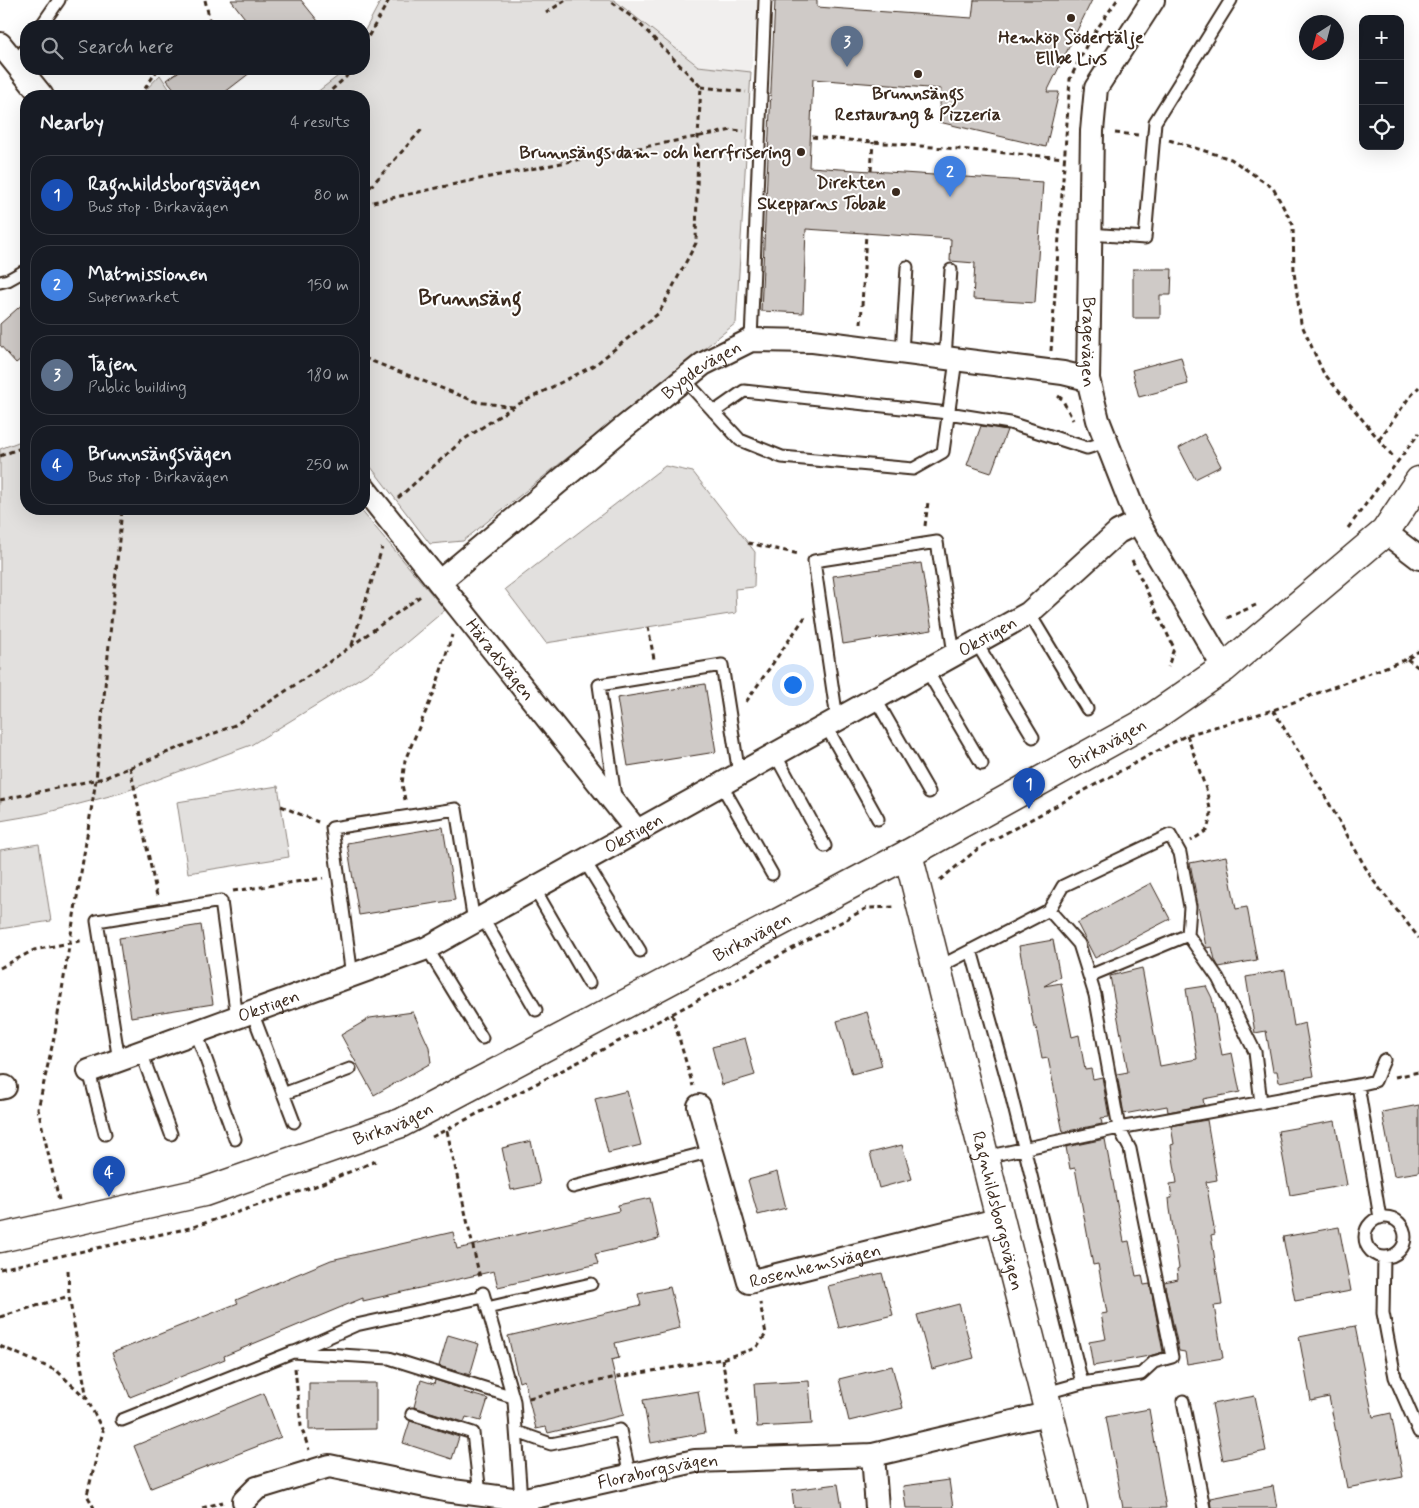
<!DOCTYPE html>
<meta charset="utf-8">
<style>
:root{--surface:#171b24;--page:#242831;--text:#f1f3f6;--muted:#9ea1a6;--line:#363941;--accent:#9f9995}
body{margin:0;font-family:Mynerve,sans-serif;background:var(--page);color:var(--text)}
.controls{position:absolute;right:15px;top:15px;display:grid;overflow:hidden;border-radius:10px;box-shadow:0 5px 20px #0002}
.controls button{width:45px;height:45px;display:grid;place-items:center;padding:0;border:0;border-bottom:1px solid var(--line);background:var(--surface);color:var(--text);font:25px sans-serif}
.compass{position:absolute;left:1299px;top:15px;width:45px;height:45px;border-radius:50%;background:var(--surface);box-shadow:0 5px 20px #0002;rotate:216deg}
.you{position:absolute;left:792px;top:684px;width:18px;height:18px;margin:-12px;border:4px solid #fff;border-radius:50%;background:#1a73e8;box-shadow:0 0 0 8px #1a73e833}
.badge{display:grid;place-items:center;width:32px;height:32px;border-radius:50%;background:var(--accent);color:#fff;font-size:16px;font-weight:700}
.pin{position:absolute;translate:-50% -41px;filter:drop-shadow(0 1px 2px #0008)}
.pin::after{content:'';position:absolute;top:26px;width:18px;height:15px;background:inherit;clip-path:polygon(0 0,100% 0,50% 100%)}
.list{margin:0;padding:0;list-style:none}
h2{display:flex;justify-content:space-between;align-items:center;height:65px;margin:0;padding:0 20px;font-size:21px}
h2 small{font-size:16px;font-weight:400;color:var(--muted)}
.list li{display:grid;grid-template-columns:32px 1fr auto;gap:15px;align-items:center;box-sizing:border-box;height:80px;margin:0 10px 10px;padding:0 10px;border:1px solid var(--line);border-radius:20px}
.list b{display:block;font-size:19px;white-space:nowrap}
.list p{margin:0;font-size:16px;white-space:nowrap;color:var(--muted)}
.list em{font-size:16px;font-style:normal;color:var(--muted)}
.icon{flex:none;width:28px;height:28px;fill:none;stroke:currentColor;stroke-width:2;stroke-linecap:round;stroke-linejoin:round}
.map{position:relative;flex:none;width:1419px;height:1508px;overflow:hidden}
.search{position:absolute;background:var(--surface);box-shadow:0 5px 20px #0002;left:20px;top:20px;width:350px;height:55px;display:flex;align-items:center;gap:12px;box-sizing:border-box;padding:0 18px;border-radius:20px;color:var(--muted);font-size:19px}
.panel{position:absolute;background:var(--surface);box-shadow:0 5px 20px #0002;left:20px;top:90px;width:350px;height:425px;border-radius:20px}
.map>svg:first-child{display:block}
.built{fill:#f1efee}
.green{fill:#e2e0de;stroke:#8e857e}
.building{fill:#cfcac7;stroke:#3b2a1e}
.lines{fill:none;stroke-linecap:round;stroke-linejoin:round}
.lane-casing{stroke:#3b2a1e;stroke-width:15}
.street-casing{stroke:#3b2a1e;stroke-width:26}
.secondary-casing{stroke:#3b2a1e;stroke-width:31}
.path{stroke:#3b2a1e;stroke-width:3;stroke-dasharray:5 4;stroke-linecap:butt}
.lane{stroke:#fff;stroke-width:11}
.street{stroke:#fff;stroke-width:22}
.secondary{stroke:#fff;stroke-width:28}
.poi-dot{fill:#3b2a1e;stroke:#fff;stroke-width:2}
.labels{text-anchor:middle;stroke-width:4;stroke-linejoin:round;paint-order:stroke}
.poi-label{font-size:18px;font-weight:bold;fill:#3b2a1e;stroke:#fff}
.street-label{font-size:18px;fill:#3b2a1e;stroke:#fff}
.district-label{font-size:22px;font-weight:bold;fill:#3b2a1e;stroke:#fff}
</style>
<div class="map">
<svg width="1419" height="1508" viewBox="0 0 1419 1508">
<rect width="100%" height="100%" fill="#fff"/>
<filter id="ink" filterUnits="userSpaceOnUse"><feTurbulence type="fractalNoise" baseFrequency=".02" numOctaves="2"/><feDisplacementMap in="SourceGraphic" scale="10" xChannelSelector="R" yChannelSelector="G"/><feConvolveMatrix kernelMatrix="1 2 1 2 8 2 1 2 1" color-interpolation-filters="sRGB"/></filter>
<g filter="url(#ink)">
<path class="built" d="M 614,0 L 759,0 L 751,72 L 698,66 Z"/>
<path class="green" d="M 381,0 L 614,0 L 698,66 L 751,72 L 736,323 L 463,541 L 430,544 L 364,458 L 364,96 L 312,96 L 342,73 L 344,69 L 364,69 L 364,32 Z
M 160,75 L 174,96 L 140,96 Z
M 26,439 L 26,509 L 360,509 L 445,610 L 375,669 L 251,745 L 121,793 L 41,814 L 0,821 L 0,449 Z
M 665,466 L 693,472 L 755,552 L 754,587 L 735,589 L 736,613 L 546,643 L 505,589 Z
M 278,786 L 289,857 L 188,873 L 177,802 Z
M 39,844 L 51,921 L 0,929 L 0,850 Z"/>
<path class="building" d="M 231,0 L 301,0 L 322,26 L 251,26 Z
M 775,0 L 817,0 L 817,7 L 972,18 L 974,0 L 1092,0 L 1047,92 L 1059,92 L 1046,147 L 939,122 L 941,89 L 813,79 L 809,167 L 1043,182 L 1035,303 L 973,299 L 975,263 L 950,261 L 951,239 L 806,229 L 803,313 L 761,311 Z
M 182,69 L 255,69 L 220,96 L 180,96 L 167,80 Z
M 1133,269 L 1172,269 L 1171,295 L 1160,295 L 1160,318 L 1133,318 Z
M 26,301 L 26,355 L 16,363 L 0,345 L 0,324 Z
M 1181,357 L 1188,384 L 1139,397 L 1132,370 Z
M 981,426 L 1007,430 L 991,473 L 967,465 Z
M 1204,434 L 1221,466 L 1195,479 L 1179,448 Z
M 921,563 L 932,630 L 843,644 L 833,576 Z
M 705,684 L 716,752 L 628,766 L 617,698 Z
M 443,827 L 455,900 L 359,915 L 347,843 Z
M 1226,856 L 1236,909 L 1247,907 L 1257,960 L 1219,967 L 1215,960 L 1212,947 L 1206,948 L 1206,947 L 1190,863 Z
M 1151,883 L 1170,919 L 1095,958 L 1077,923 Z
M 201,925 L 213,1004 L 131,1017 L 119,938 Z
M 1053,940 L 1060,977 L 1044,986 L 1061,983 L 1072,1037 L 1079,1035 L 1085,1070 L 1091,1069 L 1093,1079 L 1102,1077 L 1109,1117 L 1101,1118 L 1102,1124 L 1063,1132 L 1048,1058 L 1042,1059 L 1036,1027 L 1034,1027 L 1019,946 Z
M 1142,968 L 1160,1066 L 1197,1059 L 1186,989 L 1206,986 L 1212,998 L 1222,1055 L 1232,1053 L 1240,1092 L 1203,1099 L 1204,1105 L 1168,1112 L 1167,1106 L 1124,1114 L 1117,1074 L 1128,1072 L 1110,976 Z
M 1285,970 L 1294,1026 L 1305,1023 L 1314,1076 L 1279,1082 L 1277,1071 L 1273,1071 L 1266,1031 L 1255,1033 L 1246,977 Z
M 413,1012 L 429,1047 L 431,1063 L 374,1095 L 341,1035 L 370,1018 Z
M 867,1012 L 882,1066 L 852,1074 L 837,1021 Z
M 745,1038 L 755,1075 L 722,1085 L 712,1047 Z
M 627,1091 L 641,1145 L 608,1153 L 595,1099 Z
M 1419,1105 L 1419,1172 L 1394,1176 L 1382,1112 Z
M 1207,1120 L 1217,1180 L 1206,1182 L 1215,1234 L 1211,1235 L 1222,1305 L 1214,1306 L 1223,1358 L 1187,1364 L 1185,1352 L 1179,1351 L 1164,1282 L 1178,1279 L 1177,1269 L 1179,1268 L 1170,1209 L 1169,1198 L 1172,1198 L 1170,1184 L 1177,1183 L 1171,1145 L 1174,1144 L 1171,1126 Z
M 1335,1121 L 1347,1185 L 1290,1195 L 1278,1131 Z
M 1105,1139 L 1124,1242 L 1129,1241 L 1136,1276 L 1142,1275 L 1144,1285 L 1150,1284 L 1163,1352 L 1149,1356 L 1093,1366 L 1089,1342 L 1106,1339 L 1101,1314 L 1107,1313 L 1098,1264 L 1093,1265 L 1075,1168 L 1070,1169 L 1066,1147 Z
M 531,1141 L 540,1184 L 511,1190 L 502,1148 Z
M 902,1145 L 912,1179 L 879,1188 L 870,1153 Z
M 777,1172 L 786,1208 L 758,1215 L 748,1180 Z
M 650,1198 L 659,1239 L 595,1254 L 598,1264 L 498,1287 L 494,1271 L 363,1301 L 363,1298 L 224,1356 L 225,1359 L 130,1397 L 112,1353 L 238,1303 L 236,1300 L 331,1260 L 453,1232 L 457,1249 L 619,1211 L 618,1205 Z
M 1339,1227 L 1351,1291 L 1295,1301 L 1283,1237 Z
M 882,1273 L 893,1315 L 839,1328 L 828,1286 Z
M 670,1287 L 680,1328 L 615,1343 L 619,1358 L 611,1360 L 624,1415 L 548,1433 L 546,1427 L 536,1429 L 524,1380 L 519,1382 L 508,1336 L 641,1305 L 638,1294 Z
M 959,1304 L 974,1358 L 932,1369 L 917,1315 Z
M 1355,1326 L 1373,1417 L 1391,1413 L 1403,1477 L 1347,1488 L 1329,1397 L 1311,1401 L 1299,1337 Z
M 448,1335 L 479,1344 L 470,1375 L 439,1366 Z
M 892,1366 L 903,1408 L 849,1421 L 839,1379 Z
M 421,1380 L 434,1384 L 435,1380 L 465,1390 L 464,1392 L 488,1399 L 481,1421 L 466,1417 L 464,1422 L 414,1407 Z
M 809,1381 L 812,1424 L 757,1427 L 754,1384 Z
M 309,1383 L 376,1383 L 376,1429 L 309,1430 Z
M 698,1391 L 705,1433 L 651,1443 L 643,1400 Z
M 264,1393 L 281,1437 L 151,1488 L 134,1446 Z
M 1255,1396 L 1266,1451 L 1223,1460 L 1212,1404 Z
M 1149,1409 L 1166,1508 L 1123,1508 L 1106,1417 Z
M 410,1421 L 459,1437 L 452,1459 L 403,1443 Z
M 949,1480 L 953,1508 L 906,1508 L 903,1486 Z
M 838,1484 L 842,1508 L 794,1508 L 792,1490 Z
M 1273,1486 L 1277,1508 L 1211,1508 L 1210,1498 Z"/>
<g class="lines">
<defs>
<path id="lane" d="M 41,26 L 59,0
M 15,64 L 26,48
M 1090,234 L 1145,238 L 1155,122 L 1231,0
M 0,282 L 8,280 L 26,270
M 751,340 L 765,0
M 902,353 L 907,267
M 945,358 L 951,270
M 684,379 L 740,440 L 782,457 L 913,469 L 943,452 L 956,360
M 714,412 L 744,391 L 948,413 L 1010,423 L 1087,448 L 1106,442
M 1029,613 L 1087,709
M 976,642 L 1033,737
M 926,669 L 982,764
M 875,698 L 929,792
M 837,719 L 814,561 L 937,542 L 954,654
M 826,726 L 878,819
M 775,754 L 825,846
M 721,784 L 772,874
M 615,797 L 599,685 L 722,665 L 739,774
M 584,860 L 640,951
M 534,888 L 589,983
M 1049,910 L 1063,886 L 1170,835 L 1180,853 L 1190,907 L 1188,935 L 1218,978 L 1255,1052 L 1261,1103
M 482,917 L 536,1010
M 427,948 L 482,1038
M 971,950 L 1010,1090 L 1082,1383
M 937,968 L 1049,910 L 1079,944 L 1095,995 L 1119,1128 L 1130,1149 L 1172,1357 L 1154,1362 L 1141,1374 L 1082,1383 L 1046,1393
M 352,976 L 332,828 L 456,809 L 474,922
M 1089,976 L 1188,935
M 252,1012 L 294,1122
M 196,1032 L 235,1139
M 141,1052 L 171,1134
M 119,1061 L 97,921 L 221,901 L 237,1018
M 89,1071 L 105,1134
M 1358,1085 L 1380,1218
M 283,1094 L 350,1069
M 985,1157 L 1119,1128 L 1358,1085 L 1375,1081 L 1384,1060
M 573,1187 L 712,1151
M1365 1237a20 20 0 1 1 40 0a20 20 0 1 1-40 0Z
M 1384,1257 L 1383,1313 L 1395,1377 L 1419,1432
M 483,1293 L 514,1401 L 521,1500
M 487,1308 L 591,1284
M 297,1351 L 356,1325 L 484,1297
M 1183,1401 L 1204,1508
M 412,1414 L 473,1433 L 480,1494
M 122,1420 L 293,1352 L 389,1358 L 513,1397
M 517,1432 L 551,1444 L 620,1430 L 630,1476"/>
<g id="street">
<path id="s1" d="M 1153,0 L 1096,88 L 1092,131 L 1088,379 L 1098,420 L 1138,522 L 1224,668"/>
<path d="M 0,44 L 42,96"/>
<path id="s2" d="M 364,488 L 637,831"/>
<path d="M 1385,532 L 1419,558"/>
<path id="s3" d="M 439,582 L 622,429 L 703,364 L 751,340 L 813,341 L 1063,373 L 1088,379"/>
<path id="s4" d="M 89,1071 L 427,948 L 1029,613 L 1118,532 L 1138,522"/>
<path d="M 0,1088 L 5,1087"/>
<path id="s5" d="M 699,1106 L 749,1282 L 1001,1219"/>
<path d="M 873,1455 L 877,1508"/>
<path id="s6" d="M 244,1501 L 257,1488 L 329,1466 L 445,1490 L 521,1500 L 695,1461 L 873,1455 L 1051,1413"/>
</g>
<g id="secondary">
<path id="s7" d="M 908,854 L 1073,1508"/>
<path id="s8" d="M 0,1238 L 204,1192 L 401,1123 L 908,854 L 1143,724 L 1224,668 L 1385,532 L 1419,481"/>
</g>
</defs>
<use href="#lane" class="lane-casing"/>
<use href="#street" class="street-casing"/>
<use href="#secondary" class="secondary-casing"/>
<path class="path" d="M 205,0 L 210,21 L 205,26
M 546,13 L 566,0
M 364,44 L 389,0
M 701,87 L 746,92
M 140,96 L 158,69
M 325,96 L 346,77 L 351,69
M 1115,133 L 1139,135
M 812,137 L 1066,158
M 1169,140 L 1231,159 L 1273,188 L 1293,225 L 1294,272 L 1301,323 L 1323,372 L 1395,459
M 871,171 L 873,142
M 364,183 L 371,184
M 364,194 L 424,127
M 364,204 L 474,180 L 732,130 L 744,131
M 861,324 L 866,233
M 1051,351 L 1070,79 L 1088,42 L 1117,0
M 364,358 L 477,402 L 513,407
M 1058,396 L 1062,399 L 1073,420
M 1379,440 L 1408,399 L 1419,387
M 0,456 L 26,446
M 398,498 L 463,440 L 513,407 L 595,365 L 659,313 L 696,243 L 698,137 L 701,87 L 636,20 L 609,0
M 925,526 L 928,502
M 1348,528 L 1419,433
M 748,543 L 799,554
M 1132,560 L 1174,648 L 1168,667
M 1227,618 L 1256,605
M 648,627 L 654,659
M 352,645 L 382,548
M 1407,659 L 1419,668
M 746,702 L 805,617
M 1273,710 L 1321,789 L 1372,879 L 1419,938
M 1187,735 L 1207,792 L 1211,815 L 1207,830 L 1191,841
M 130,767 L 157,896
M 0,800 L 104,778 L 235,725 L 329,662 L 422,595
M 405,800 L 402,784 L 405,760 L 435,690 L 452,635
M 281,806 L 318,822
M 940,880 L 980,847 L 1187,735 L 1273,710 L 1407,659 L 1419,651
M 233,891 L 323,878
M 0,968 L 34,950 L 84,940
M 672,1014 L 693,1086
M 1395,1077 L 1419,1072
M 447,1131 L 480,1278
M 432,1137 L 672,1014 L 867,908 L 897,907
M 59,1200 L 38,1109 L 55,1033 L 96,780 L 122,509
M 0,1269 L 190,1228 L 313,1187 L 378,1160
M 68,1270 L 69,1296 L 87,1399
M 0,1317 L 69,1296
M 0,1346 L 57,1371 L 87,1399 L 103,1431 L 87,1495 L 94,1508
M 722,1359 L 737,1437
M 295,1368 L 301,1426 L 309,1450
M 529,1398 L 612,1378 L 722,1359 L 756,1348 L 766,1334 L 760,1303
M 202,1508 L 223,1502"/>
<use href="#lane" class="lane"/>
<use href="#street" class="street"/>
<use href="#secondary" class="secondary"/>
</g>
</g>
<g class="poi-dot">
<circle cx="1071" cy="18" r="5"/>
<circle cx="918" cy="74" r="5"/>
<circle cx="801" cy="152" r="5"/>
<circle cx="896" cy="192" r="5"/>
</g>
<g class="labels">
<g class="poi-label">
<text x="1071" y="43">Hemköp Södertälje<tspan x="1071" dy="21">Ellbe Livs</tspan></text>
<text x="918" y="99">Brunnsängs<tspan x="918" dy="21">Restaurang &amp; Pizzeria</tspan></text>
<text x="791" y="158" text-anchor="end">Brunnsängs dam- och herrfrisering</text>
<text x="886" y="188" text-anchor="end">Direkten<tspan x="886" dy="21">Skepparns Tobak</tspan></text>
</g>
<g class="street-label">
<text dy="6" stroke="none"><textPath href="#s1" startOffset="359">Bragevägen</textPath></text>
<text dy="6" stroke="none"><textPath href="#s3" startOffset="338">Bygdevägen</textPath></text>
<text dy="6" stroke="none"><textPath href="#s4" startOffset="1001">Okstigen</textPath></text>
<text dy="6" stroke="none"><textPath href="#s2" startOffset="219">Häradsvägen</textPath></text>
<text dy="6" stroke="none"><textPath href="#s8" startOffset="1220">Birkavägen</textPath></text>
<text dy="6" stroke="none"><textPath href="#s4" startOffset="596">Okstigen</textPath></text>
<text dy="6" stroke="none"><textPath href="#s8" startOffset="815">Birkavägen</textPath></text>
<text dy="6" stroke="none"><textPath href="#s4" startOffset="191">Okstigen</textPath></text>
<text dy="6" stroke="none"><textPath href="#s8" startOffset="410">Birkavägen</textPath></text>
<text dy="6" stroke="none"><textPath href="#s7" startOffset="368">Ragnhildsborgsvägen</textPath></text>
<text dy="6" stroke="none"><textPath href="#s5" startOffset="251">Rosenhemsvägen</textPath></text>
<text dy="6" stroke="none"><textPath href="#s6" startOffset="429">Floraborgsvägen</textPath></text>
</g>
<g class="district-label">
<text x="470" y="305">Brunnsäng</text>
</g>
</g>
</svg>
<div class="controls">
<button>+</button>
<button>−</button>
<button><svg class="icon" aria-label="locate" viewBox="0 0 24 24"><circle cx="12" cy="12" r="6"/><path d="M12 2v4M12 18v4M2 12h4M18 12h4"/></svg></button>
</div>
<svg class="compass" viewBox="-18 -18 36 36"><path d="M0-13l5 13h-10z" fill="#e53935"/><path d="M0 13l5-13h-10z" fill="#9ea1a6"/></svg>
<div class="you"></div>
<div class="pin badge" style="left:1029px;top:809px;background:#1a4fb4">1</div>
<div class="pin badge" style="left:950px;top:197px;background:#3f7fe0">2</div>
<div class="pin badge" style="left:847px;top:67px;background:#5c6f8a">3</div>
<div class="pin badge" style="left:109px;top:1197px;background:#1a4fb4">4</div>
<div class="search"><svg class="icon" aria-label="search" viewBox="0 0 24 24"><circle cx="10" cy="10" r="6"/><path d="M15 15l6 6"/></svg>Search here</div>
<section class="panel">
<h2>Nearby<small>4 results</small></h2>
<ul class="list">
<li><span class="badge" style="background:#1a4fb4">1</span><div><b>Ragnhildsborgsvägen</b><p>Bus stop · Birkavägen</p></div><em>80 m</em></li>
<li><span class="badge" style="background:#3f7fe0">2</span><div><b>Matmissionen</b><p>Supermarket</p></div><em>150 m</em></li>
<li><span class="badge" style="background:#5c6f8a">3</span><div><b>Tajen</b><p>Public building</p></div><em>180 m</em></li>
<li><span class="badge" style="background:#1a4fb4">4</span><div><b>Brunnsängsvägen</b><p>Bus stop · Birkavägen</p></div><em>250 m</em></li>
</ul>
</section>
</div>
